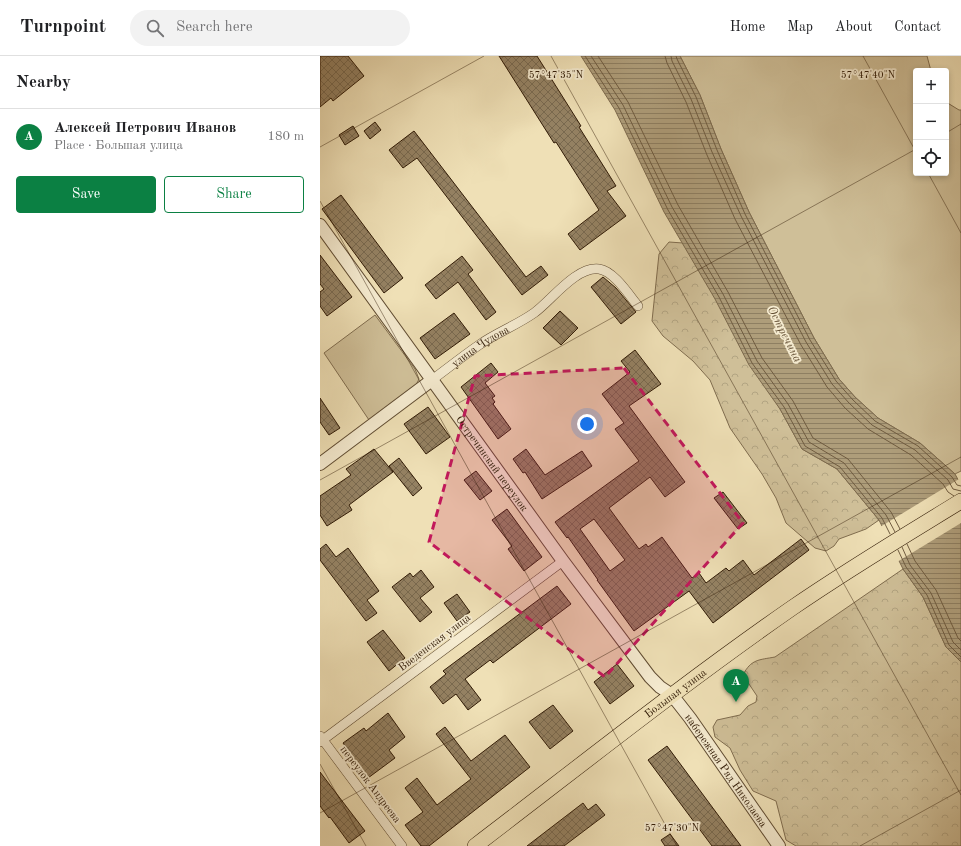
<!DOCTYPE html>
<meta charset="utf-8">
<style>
:root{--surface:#fff;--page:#f2f2f2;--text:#202124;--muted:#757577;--line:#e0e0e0;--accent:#0b8043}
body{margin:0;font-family:"Old Standard TT",serif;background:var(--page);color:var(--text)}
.controls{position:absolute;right:12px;top:12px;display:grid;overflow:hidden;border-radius:4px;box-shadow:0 2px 6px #0003}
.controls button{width:36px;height:36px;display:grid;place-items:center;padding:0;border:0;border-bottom:1px solid var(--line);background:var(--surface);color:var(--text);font:20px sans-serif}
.you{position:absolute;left:267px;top:368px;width:14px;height:14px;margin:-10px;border:3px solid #fff;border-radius:50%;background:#1a73e8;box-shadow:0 0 0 6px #1a73e833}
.badge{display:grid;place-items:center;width:26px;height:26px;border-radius:50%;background:var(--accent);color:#fff;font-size:13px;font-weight:700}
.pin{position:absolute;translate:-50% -33px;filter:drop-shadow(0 1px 2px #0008)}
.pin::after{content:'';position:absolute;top:21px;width:14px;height:12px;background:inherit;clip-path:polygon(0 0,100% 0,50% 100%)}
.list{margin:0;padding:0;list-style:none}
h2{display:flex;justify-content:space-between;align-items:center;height:52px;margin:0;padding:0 16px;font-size:17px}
h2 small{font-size:13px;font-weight:400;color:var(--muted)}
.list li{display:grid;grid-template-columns:26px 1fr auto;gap:12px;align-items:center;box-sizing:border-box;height:56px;padding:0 16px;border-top:1px solid var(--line)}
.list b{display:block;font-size:15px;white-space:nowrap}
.list p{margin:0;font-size:13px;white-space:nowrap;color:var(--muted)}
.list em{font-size:13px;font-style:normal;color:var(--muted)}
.actions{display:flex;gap:8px;padding:12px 16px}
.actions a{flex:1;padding:9px 0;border:1px solid var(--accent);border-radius:4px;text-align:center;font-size:14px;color:var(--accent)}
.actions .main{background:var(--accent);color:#fff}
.icon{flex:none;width:22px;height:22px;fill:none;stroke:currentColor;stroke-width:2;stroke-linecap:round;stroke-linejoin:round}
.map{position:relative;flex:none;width:641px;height:790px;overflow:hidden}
header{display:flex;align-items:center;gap:24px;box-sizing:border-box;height:56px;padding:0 20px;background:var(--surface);border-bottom:1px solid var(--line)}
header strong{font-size:19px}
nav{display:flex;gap:22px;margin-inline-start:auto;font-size:14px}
.search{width:280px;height:36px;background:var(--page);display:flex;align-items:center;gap:10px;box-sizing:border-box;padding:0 14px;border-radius:22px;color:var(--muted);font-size:15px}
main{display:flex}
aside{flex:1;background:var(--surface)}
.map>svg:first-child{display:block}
.grass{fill:#cfbf98;stroke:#806d4f}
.forest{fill:url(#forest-crowns);stroke:#806d4f}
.water{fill:url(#water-rules);stroke:#7c694c}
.pier{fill:#efe0b6}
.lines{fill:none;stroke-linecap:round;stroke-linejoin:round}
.shore{stroke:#705c40;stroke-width:1}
.building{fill:url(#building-cross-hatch);stroke:#311b06;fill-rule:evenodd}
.minor-casing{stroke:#604c32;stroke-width:10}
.tertiary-casing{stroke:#604c32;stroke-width:14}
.primary-casing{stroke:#311b06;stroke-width:16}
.minor{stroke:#f5ebd0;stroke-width:9}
.tertiary{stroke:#f5ebd0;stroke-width:12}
.primary{stroke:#efe0b6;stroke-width:15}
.marked{fill:#c2185b;fill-opacity:0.2;stroke:#c2185b;stroke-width:3;stroke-dasharray:8 5;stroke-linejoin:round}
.ticks{fill:none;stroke:#311b06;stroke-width:1;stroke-opacity:0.45}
.labels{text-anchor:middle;stroke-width:3.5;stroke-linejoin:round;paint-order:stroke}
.street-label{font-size:11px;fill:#311b06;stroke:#f5ebd0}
.water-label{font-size:12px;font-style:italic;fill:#634f34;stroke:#f5ebd0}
.ticks-label{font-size:10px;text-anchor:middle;fill:#311b06;stroke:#f5ebd0;stroke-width:3.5;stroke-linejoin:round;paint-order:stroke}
</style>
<header>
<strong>Turnpoint</strong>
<div class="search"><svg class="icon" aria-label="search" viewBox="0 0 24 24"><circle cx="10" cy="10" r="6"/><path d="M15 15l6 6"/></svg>Search here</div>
<nav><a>Home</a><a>Map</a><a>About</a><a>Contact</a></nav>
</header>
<main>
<aside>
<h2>Nearby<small></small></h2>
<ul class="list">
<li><span class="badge">A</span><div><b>Алексей Петрович Иванов</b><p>Place · Большая улица</p></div><em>180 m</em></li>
</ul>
<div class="actions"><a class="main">Save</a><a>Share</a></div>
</aside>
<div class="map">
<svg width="641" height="790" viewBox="0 0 641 790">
<defs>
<pattern id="forest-crowns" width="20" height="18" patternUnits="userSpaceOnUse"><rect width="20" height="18" fill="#cfbf98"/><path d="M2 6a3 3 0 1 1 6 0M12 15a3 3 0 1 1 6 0" fill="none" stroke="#b2a482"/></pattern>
<pattern id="water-rules" width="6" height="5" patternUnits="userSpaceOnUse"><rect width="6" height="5" fill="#ae9d7a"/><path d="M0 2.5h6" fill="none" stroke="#8e7f62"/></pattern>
<pattern id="building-cross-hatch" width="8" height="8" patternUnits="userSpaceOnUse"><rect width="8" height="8" fill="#948162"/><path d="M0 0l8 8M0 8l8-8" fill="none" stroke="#79694f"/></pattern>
</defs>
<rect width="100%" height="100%" fill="#efe0b6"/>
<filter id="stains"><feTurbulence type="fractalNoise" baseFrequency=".005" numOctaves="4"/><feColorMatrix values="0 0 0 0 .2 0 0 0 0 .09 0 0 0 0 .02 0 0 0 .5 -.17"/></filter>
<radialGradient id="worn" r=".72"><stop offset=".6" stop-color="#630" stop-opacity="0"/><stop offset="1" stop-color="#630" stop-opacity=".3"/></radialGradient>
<path class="grass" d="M 360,0 L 607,0 L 611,15 L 596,15 L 596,117 L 626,117 L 626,46 L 639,54 L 641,54 L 641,415 L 635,418 L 600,387 L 558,362 L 535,341 L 519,323 L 494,282 L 429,156 L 401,93 L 380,39 Z
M 55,259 L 95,313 L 99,323 L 95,331 L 49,364 L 4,297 Z"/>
<path class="forest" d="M 349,186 L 363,187 L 460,353 L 482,393 L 517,413 L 559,464 L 546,473 L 519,483 L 514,490 L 506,495 L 495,492 L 466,467 L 456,442 L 442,418 L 410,372 L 390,324 L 373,305 L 343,280 L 332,265 L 339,198 Z
M 583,513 L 603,541 L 626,591 L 641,606 L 641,790 L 476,790 L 466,784 L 456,745 L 433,735 L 420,714 L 410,692 L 395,681 L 393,671 L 397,664 L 420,659 L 428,650 L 436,646 L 437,640 L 423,619 C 431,603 439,604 455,601 Z"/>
<path class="water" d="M 261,0 L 360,0 L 380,39 L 401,93 L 429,156 L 494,282 L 519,323 L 535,341 L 558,362 L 600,387 L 635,418 L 641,429 L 641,606 L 626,591 L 603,541 L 583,513 L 559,464 L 517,413 L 482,393 L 460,353 L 429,309 L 395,243 L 344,156 L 295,54 Z"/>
<path class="pier" d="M 639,423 L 641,426 L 641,467 L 577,506 L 560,471 Z"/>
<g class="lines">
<path class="shore" d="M 265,0 L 299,52 L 348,154 L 399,241 L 432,307 L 464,351 L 485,390 L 520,411 L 562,462 L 570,478
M 271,0 L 303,49 L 352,151 L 403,238 L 437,305 L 468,348 L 489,386 L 524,407 L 566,459 L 575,476
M 278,0 L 308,46 L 358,149 L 408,236 L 442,302 L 473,345 L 493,382 L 528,403 L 571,456 L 580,473
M 345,0 L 347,7 L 366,46 L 387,99 L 415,163 L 481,289 L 507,331 L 525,352 L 548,373 L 591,399 L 623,428 L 628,436 L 634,440
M 351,0 L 352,5 L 371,43 L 392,96 L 421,160 L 486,286 L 512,328 L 529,347 L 552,369 L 595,394 L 628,424 L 633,433 L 641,435
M 356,0 L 357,3 L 376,41 L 397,94 L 425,158 L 490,284 L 516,325 L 533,344 L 555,365 L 598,390 L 632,421 L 637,429 L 641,430
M 587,488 L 595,505 L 616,534 L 638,582 L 641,585
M 582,491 L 590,509 L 611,537 L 633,586 L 641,594
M 578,494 L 586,511 L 607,539 L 629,589 L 641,601"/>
</g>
<path class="building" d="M 0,0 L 28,0 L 44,20 L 13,45 L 11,42 L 0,51 Z
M 179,0 L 217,0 L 261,70 L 259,71 L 296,130 L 287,135 L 306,160 L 260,194 L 248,178 L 279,154 L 236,86 L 234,87 Z
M 55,66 L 61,74 L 50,83 L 44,75 Z
M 33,70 L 39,80 L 25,89 L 19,79 Z
M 94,75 L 206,221 L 221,210 L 228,219 L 202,239 L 97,102 L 83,112 L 69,94 Z
M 21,139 L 83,222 L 64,237 L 2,153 Z
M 0,199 L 32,241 L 7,260 L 0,250 L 0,236 L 4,233 L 0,228 Z
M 142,200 L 153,214 L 148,218 L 176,256 L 166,264 L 138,226 L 116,243 L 105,229 Z
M 283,221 L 296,232 L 316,256 L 301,268 L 271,231 Z
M 240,255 L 258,272 L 241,289 L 223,272 Z
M 134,257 L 150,278 L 115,303 L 100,282 Z
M 315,294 L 341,328 L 309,350 L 365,426 L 345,441 L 330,421 L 289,452 L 319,493 L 326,488 L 328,491 L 342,481 L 372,522 L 379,517 L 386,527 L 406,512 L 409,515 L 423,504 L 434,519 L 481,483 L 489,494 L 393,567 L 369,535 L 314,575 L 277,524 L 278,524 L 248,481 L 247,482 L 235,466 L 319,405 L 295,373 L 304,367 L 282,338 L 310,316 L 301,305 ZM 274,463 L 305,504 L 290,515 L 260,473 Z
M 171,307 L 178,316 L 165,327 L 175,340 L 172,342 L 175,346 L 173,348 L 191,373 L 178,383 L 141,331 Z
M 0,342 L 20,372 L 9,379 L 0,366 Z
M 108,351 L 130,381 L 106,398 L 84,368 Z
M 54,393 L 73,416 L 29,449 L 32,454 L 7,470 L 0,459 L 0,440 L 31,419 L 26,413 Z
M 206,393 L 225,419 L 262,395 L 272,410 L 222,443 L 205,416 L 203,417 L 193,403 Z
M 79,402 L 102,432 L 93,440 L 69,410 Z
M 156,415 L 172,435 L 160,444 L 144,424 Z
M 403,436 L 427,467 L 418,473 L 394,442 Z
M 187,453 L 222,501 L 204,515 L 188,493 L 192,490 L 172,464 Z
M 6,488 L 16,501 L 28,492 L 59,535 L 47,544 L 57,557 L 46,565 L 0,504 L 0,493 Z
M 101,514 L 114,531 L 100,542 L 112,556 L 100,566 L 72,531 L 90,517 L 93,521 Z
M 237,530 L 251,548 L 173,607 L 170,604 L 145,623 L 161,644 L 148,654 L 136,638 L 123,648 L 110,631 L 126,618 L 123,615 Z
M 137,538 L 150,556 L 137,565 L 124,547 Z
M 63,574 L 85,602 L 69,615 L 47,586 Z
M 297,608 L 314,630 L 290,648 L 274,626 Z
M 233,649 L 253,675 L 230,693 L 209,666 Z
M 68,657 L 85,681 L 69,694 L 75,702 L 48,722 L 23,687 L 44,672 L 46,675 Z
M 125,671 L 151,705 L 185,679 L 210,711 L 109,790 L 101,790 L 85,769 L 103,756 L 85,732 L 97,722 L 117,749 L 151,723 L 116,678 Z
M 347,690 L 421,790 L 392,790 L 328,704 Z
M 0,716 L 45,775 L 29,787 L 10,761 L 9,762 L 0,750 Z
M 263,747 L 268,754 L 276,748 L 285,759 L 244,790 L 207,790 Z
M 350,778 L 359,790 L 345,790 L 341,784 Z"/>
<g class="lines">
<defs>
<g id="minor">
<path id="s1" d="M 112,324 C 128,312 143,300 159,289 C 176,277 197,269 214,257 C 231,245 256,210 279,213 C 294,215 309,239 318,250"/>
<path d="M 0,680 L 82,790"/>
<path d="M 0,686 L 243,505"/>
</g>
<g id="tertiary">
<path id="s2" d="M 0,169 L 243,505 L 330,621 L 340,631 L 352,639 L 370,662 L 459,790"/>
<path d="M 0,408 L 112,324"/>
</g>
<g id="primary">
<path id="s3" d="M 155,790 C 260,710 364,627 472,552 C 527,514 584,480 641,445"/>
</g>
</defs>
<use href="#minor" class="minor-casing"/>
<use href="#tertiary" class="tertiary-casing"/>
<use href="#primary" class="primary-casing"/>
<use href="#minor" class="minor"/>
<use href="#tertiary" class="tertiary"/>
<use href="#primary" class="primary"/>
</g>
<path class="marked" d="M 304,312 L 423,467 L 285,621 L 109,486 L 155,320 Z"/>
<path class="ticks" d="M 231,0 L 641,739M 543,0 L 596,96M 626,77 L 641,68M 0,91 L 164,0M 608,117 L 641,177M 0,145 L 357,790M 0,424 L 596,93M 0,708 L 46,790M 0,757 L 641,401M 540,790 L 641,734"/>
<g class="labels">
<g class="street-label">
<text dy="4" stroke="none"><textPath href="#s1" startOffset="59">улица Чудова</textPath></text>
<text dy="4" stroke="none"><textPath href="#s2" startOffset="294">Остречинский переулок</textPath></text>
<text transform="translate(114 586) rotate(-37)" y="4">Введенская улица</text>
<text dy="4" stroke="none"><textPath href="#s3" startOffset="252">Большая улица</textPath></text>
<text dy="4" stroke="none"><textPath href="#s2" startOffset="681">набережная Ряд Николаева</textPath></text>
<text transform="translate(51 728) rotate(53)" y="4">переулок Андреева</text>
</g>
<g class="water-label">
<text transform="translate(465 278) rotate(63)" y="4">Остречина</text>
</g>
</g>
<g class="ticks-label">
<text x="236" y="22">57°47'35"N</text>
<text x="548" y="22">57°47'40"N</text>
<text x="352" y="775">57°47'30"N</text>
</g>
<rect width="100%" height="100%" filter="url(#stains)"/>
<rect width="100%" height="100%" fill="url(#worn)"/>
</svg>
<div class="controls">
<button>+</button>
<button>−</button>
<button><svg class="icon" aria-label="locate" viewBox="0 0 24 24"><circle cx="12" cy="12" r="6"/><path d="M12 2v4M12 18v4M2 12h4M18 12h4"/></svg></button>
</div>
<div class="you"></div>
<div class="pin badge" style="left:416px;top:646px">A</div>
</div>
</main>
